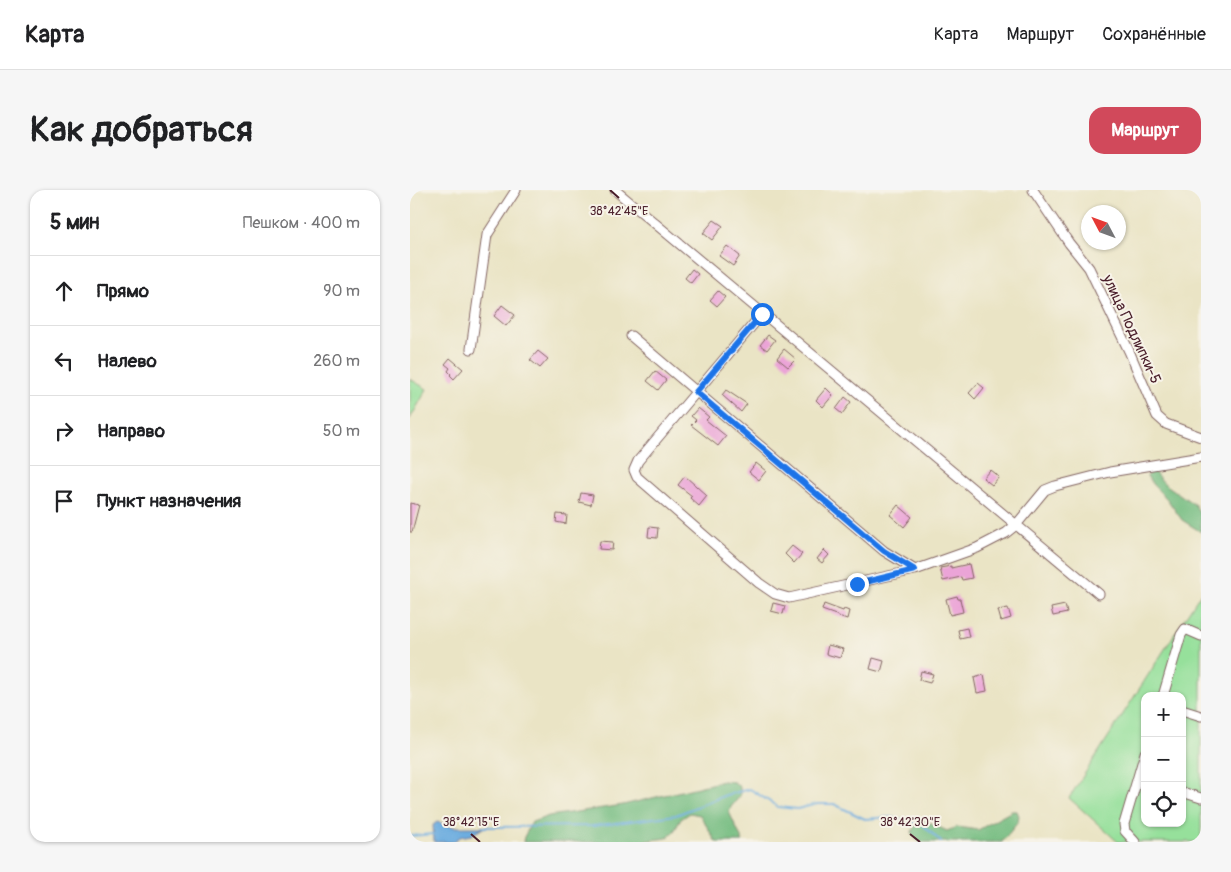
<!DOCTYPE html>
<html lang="ru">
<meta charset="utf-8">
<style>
:root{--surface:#fff;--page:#f6f6f6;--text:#202124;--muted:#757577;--line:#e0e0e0;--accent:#d1495b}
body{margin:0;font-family:Pangolin,sans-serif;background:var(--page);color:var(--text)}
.controls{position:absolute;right:15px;bottom:15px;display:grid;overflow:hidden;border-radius:10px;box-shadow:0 1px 4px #0004}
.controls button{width:45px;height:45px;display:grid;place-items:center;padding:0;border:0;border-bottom:1px solid var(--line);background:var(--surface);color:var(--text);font:25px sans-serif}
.compass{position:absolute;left:671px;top:15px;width:45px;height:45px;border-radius:50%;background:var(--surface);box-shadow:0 1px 4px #0004;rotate:311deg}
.stop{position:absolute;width:15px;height:15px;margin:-11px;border:4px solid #1a73e8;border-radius:50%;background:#fff}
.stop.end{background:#1a73e8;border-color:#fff;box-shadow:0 1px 5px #0008}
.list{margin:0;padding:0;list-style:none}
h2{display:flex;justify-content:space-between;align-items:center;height:65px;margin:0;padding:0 20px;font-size:21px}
h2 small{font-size:16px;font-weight:400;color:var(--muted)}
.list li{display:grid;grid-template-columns:32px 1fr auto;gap:15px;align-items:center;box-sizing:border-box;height:70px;padding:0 20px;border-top:1px solid var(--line)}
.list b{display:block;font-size:19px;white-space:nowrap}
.list em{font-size:16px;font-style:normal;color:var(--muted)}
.icon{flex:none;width:28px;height:28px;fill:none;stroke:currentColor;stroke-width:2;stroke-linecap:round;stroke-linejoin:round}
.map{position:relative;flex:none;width:791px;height:652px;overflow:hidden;border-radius:15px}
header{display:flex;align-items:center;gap:30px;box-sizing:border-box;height:70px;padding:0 25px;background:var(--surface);border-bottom:1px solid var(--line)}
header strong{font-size:24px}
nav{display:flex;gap:28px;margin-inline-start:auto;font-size:18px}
.intro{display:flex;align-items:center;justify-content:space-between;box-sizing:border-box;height:120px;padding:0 30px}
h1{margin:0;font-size:35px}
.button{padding:12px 22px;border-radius:15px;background:var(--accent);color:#fff;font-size:18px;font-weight:700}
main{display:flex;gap:30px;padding:0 30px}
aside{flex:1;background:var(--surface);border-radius:15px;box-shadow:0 1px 4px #0004}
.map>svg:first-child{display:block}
.green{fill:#96e09b;stroke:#708063;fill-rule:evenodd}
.forest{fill:#78be83;stroke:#616e57}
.water{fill:#6bacdf;stroke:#5a6685}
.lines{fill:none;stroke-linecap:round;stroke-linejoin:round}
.stream{stroke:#6bacdf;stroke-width:2}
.building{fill:#eba4d7}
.street-casing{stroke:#826461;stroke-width:11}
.street{stroke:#fff;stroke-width:9}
.route{stroke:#1a73e8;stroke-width:6}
.ticks{fill:none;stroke:#4a1f2b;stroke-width:2}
.labels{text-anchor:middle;stroke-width:4;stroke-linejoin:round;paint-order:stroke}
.street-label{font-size:15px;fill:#4a1f2b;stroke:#f7f3e8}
.ticks-label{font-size:12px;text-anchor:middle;fill:#4a1f2b;stroke:#f7f3e8;stroke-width:4;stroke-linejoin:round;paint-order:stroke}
</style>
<header>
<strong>Карта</strong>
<nav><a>Карта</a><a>Маршрут</a><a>Сохранённые</a></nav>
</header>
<div class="intro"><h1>Как добраться</h1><a class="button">Маршрут</a></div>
<main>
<aside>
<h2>5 мин<small>Пешком · 400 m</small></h2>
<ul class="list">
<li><svg class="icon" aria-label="ahead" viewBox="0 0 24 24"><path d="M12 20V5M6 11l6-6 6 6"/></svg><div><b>Прямо</b></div><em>90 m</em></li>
<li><svg class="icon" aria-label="left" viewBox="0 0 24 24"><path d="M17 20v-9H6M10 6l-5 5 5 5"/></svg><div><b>Налево</b></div><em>260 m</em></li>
<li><svg class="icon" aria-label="right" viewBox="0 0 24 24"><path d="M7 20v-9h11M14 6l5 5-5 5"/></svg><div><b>Направо</b></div><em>50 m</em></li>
<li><svg class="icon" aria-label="arrive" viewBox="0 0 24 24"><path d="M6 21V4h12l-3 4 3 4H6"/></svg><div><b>Пункт назначения</b></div></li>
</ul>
</aside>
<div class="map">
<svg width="791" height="652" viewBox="0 0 791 652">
<rect width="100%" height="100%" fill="#f7f3e8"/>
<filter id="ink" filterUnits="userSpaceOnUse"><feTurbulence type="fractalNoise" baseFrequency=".02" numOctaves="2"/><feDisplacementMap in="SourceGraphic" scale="10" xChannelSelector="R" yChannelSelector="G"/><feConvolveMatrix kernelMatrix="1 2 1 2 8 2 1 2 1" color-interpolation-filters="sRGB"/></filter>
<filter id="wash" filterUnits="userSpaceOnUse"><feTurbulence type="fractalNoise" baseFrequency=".0096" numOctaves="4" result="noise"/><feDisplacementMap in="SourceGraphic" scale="20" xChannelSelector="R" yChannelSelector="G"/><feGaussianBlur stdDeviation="1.12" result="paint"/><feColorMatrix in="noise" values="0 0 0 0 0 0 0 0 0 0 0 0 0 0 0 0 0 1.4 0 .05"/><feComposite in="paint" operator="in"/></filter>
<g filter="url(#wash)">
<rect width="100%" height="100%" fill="#eae4c5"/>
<path class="green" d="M 0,189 L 17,199 L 0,229 Z
M 791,403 L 791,652 L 708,652 L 659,608 ZM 735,506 L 772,506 L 772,633 L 735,633 Z"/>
<path class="forest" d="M 742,280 L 755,294 L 785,315 L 791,325 L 791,342 L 772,330 L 757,309 L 743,295 L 737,286 Z
M 313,591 L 324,592 L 330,597 L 330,606 L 321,617 L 319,622 L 333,652 L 306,652 L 290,625 L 280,623 L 271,629 L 263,643 L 257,648 L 227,652 L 113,652 L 114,647 L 122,632 L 139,626 L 213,615 Z
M 602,621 L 607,621 L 609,626 L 608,632 L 592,652 L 509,652 L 501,643 L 510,628 L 537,641 L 547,637 L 568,640 Z"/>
<path class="water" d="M 27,632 L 44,637 L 75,637 L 61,645 L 50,647 L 43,652 L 24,652 L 23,635 Z"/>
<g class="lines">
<path class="stream" d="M 73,637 L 183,636 L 266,625 L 316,605 L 340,599 L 368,617 L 387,619 L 407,614 L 424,614 L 455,629 L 480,627 L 512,634 L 531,652
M 0,646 L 24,644"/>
</g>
<g id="blocks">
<path class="building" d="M 304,30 L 313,36 L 302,50 L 293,43 Z
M 317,56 L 330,66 L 323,76 L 309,66 Z
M 282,79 L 288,84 L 281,93 L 275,88 Z
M 308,101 L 315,107 L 307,116 L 300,110 Z
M 92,115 L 105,125 L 96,136 L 84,126 Z
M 358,145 L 365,150 L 357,160 L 350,155 Z
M 374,159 L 386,169 L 378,177 L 367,168 Z
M 128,161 L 138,169 L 130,178 L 120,170 Z
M 40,168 L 53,179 L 44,189 L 40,185 L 41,184 L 38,181 L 40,178 L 35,174 Z
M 245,181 L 256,190 L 248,200 L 237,191 Z
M 568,193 L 574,198 L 565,209 L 559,203 Z
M 416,198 L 423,205 L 413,217 L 406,210 Z
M 316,200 L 337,214 L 331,222 L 312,205 Z
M 435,207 L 441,212 L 432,224 L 426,219 Z
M 288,218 L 299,227 L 296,230 L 316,246 L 308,256 L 281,235 L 286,230 L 281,226 Z
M 346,273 L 356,281 L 349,290 L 339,282 Z
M 580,280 L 589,287 L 582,295 L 573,288 Z
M 275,286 L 297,306 L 289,316 L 280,308 L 282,306 L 268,295 Z
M 171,303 L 183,305 L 181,315 L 169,312 Z
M 0,313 L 9,315 L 2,342 L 0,342 Z
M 488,315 L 502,327 L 494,337 L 480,325 Z
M 147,324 L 157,325 L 156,334 L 146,332 Z
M 239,337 L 248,338 L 247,348 L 238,347 Z
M 190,351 L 203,352 L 202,360 L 189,359 Z
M 382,356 L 392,364 L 384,373 L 375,364 Z
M 414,360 L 419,365 L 412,373 L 407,369 Z
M 559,374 L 562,388 L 552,390 L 551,387 L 533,391 L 530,378 L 541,376 L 541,378 Z
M 547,406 L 548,409 L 550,409 L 553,422 L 540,425 L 536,409 Z
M 363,413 L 375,416 L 373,424 L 361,421 Z
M 414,414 L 433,421 L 434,419 L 439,421 L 437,429 L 412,420 Z
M 655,415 L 657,423 L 643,426 L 641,418 Z
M 598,418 L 601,428 L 591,431 L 588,420 Z
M 557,438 L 559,447 L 550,449 L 548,440 Z
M 418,455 L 433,459 L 430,468 L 416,464 Z
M 463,468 L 474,471 L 471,482 L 460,479 Z
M 511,481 L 523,484 L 520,493 L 509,490 Z
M 574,485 L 577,501 L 567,503 L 564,488 Z"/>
</g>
</g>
<g filter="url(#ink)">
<use href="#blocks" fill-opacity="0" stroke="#826461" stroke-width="1"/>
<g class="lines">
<defs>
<path id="street" d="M 205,0 L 689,404
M 623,0 L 659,53 L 679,78 L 719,161 L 747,226 L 756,234 L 791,247
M 352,124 L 228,271 L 224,280 L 227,287 L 349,393 L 365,404 L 379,408 L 505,380 L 567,358 L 596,343 L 606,335 L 635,300 L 645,296 L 700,282 L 791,267
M 221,146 L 474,361 L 505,380
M 61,159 L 77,45 L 106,0
M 753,506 L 771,445 L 775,439 L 791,446
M 772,520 L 791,526
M 772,602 L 791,608
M 725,652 L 715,641 L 714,634 L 735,563"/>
</defs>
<use href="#street" class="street-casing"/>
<use href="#street" class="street"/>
</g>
</g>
<g class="lines" filter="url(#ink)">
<path class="route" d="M 352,124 L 286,202 L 474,361 L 505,380 L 447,394"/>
</g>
<path class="ticks" d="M 200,0 L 209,8M 61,644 L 70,652M 500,644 L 510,652"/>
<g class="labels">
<g class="street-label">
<text transform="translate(722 139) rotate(65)" y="5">улица Подлипки-5</text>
</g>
</g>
<g class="ticks-label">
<text x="209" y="25">38°42'45"E</text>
<text x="61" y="636">38°42'15"E</text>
<text x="500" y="636">38°42'30"E</text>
</g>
</svg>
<div class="controls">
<button>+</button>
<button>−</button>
<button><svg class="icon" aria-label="locate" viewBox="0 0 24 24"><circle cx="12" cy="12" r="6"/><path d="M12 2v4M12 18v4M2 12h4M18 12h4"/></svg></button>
</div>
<svg class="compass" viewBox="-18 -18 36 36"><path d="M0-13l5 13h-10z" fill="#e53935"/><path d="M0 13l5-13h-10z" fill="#757577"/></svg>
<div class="stop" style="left:352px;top:124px"></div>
<div class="stop end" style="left:447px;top:394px"></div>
</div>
</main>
